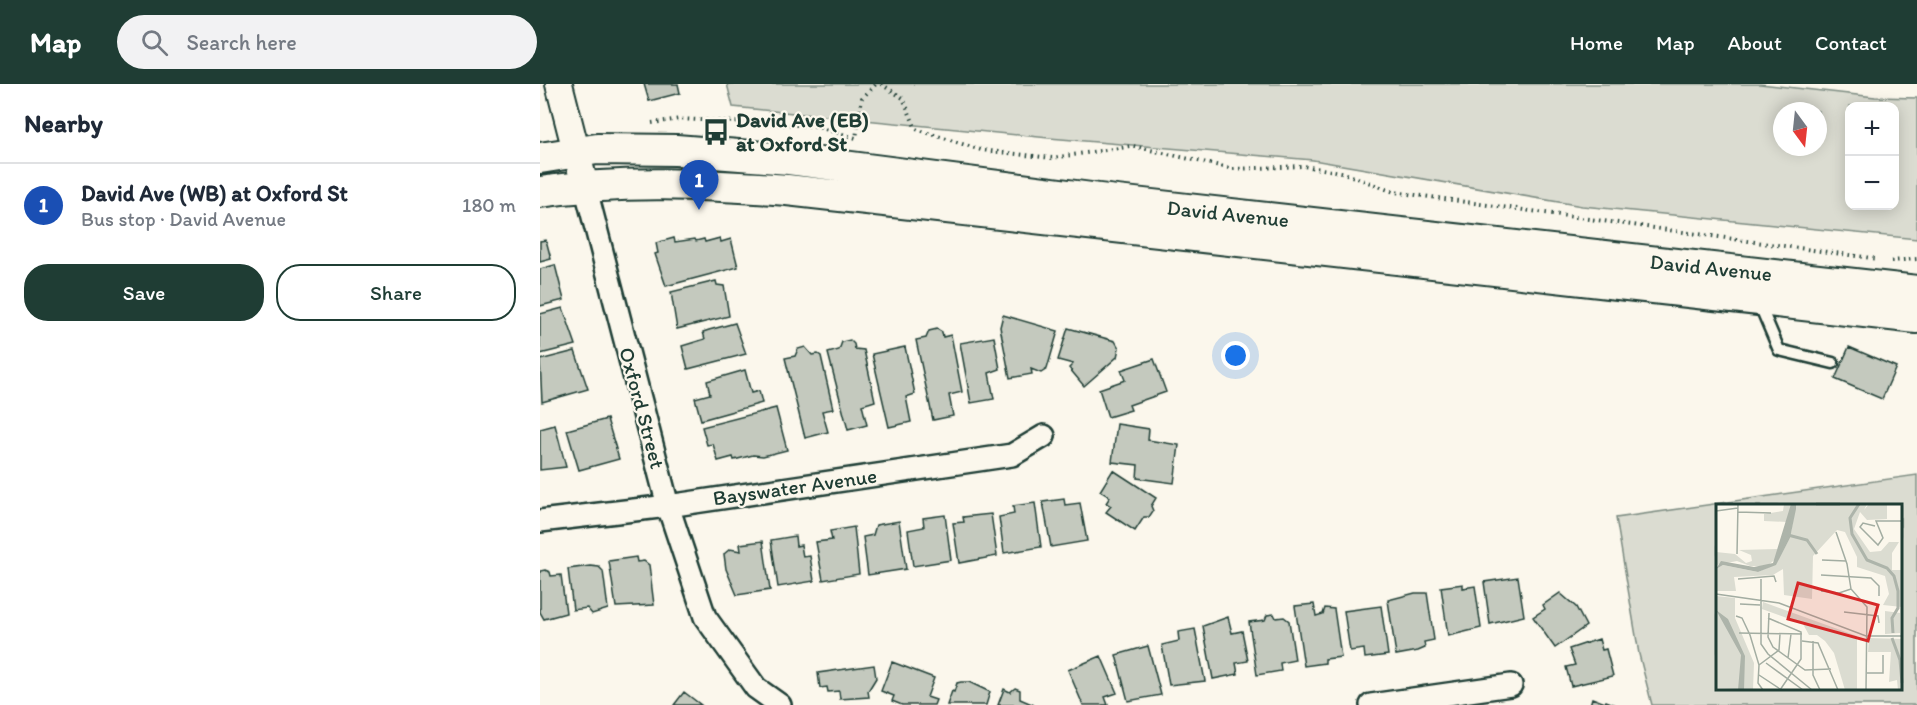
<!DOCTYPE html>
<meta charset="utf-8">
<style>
:root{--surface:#fff;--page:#f2f2f3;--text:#1f2937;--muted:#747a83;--line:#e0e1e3;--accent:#1f3d34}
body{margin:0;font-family:Itim,sans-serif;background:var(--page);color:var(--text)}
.controls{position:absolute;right:18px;top:18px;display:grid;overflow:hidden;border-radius:12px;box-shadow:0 3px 15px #0003}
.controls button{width:54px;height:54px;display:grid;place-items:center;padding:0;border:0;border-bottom:2px solid var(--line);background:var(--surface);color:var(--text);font:30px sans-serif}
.compass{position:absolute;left:1233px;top:18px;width:54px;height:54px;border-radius:50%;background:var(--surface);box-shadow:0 3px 15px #0003;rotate:165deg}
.you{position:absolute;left:696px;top:272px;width:21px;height:21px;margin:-15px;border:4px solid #fff;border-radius:50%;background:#1a73e8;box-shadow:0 0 0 9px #1a73e833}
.badge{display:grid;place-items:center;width:39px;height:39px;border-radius:50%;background:var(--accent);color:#fff;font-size:20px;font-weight:700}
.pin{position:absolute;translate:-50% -50px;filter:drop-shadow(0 2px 3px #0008)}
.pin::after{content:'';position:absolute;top:32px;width:21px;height:18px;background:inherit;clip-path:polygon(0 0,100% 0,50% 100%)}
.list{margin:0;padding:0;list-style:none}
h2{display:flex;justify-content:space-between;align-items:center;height:78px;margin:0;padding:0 24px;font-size:26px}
h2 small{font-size:20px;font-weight:400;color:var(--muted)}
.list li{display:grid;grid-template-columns:39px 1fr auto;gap:18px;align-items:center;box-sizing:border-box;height:84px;padding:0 24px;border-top:2px solid var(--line)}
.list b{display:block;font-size:22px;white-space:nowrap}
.list p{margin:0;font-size:20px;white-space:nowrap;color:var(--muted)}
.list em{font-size:20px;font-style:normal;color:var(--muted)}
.actions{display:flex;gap:12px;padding:18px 24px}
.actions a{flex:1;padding:14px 0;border:2px solid var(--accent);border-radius:24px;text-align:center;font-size:21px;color:var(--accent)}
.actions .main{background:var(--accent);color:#fff}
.icon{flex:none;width:33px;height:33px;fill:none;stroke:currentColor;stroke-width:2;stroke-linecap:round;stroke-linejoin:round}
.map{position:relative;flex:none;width:1377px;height:621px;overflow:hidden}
header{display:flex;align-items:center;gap:36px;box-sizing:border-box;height:84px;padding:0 30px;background:var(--accent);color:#fff}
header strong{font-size:28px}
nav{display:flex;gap:33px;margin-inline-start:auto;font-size:21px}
.search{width:420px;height:54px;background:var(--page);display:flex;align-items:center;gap:15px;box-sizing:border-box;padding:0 21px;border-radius:33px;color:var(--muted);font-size:22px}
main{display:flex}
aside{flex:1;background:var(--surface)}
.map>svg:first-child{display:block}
.green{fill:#dbdcd1;stroke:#7d8c82;stroke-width:1.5;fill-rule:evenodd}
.building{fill:#c4c9be;stroke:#1f3d34;stroke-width:1.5}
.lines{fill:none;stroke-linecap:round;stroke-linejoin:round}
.service-casing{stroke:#1f3d34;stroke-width:15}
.minor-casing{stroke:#1f3d34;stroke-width:26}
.tertiary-casing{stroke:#1f3d34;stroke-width:30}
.secondary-casing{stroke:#1f3d34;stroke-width:34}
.path{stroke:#1f3d34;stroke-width:4;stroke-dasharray:1.5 4.5;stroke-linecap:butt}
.service{stroke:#fbf7ec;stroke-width:10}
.minor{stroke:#fbf7ec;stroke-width:21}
.tertiary{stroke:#fbf7ec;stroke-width:26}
.secondary{stroke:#fbf7ec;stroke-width:30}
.labels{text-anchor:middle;stroke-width:4.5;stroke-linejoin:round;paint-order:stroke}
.poi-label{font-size:21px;font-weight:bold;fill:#1f3d34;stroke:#fbf7ec;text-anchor:start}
.street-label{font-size:21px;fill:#1f3d34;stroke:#fbf7ec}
.inset-river{fill:none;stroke:#adb4aa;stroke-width:3}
.inset-road{fill:none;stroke:#a3ada2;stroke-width:1.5}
.view{fill:#d62828;fill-opacity:0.15;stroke:#d62828;stroke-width:3}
.inset-edge{fill:none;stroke:#1f3d34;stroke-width:3}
</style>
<header>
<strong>Map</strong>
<div class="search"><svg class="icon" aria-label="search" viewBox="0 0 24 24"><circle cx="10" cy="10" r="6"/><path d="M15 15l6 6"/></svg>Search here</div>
<nav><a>Home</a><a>Map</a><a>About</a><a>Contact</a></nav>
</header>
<main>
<aside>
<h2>Nearby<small></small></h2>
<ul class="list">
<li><span class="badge" style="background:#1a4fb4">1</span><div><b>David Ave (WB) at Oxford St</b><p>Bus stop · David Avenue</p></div><em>180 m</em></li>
</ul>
<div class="actions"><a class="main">Save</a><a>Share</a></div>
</aside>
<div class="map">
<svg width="1377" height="621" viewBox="0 0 1377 621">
<rect width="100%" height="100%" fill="#fbf7ec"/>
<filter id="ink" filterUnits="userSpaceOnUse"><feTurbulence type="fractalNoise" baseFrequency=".0167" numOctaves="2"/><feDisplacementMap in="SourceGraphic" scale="12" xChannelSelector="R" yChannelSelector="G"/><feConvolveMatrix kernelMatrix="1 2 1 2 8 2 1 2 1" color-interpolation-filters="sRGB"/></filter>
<g filter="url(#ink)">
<path class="green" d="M 187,0 L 1220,0 L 1335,13 L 1377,14 L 1377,155 L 1042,122 L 773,76 L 509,54 L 193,23 ZM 1310,22 L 1354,22 L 1354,122 L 1310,122 ZM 1242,27 L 1278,27 L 1278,63 L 1242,63 Z
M 1377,391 L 1377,621 L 1112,621 L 1099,570 L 1076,434 ZM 1178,422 L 1360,422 L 1360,604 L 1178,604 Z"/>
<path class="building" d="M 104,0 L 138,0 L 140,9 L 109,17 Z
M 134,154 L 135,158 L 155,155 L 156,157 L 164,155 L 165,158 L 180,154 L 181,158 L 191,155 L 198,183 L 126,202 L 115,170 L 118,169 L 116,159 Z
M 6,156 L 11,175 L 0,178 L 0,157 Z
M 15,181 L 24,216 L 0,222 L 0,185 Z
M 176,197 L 177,201 L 184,202 L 189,232 L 137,245 L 131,208 Z
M 23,224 L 36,261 L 0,270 L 0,230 Z
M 463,231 L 518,247 L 507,285 L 501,289 L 491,285 L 492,290 L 470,294 L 460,243 Z
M 195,239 L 206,270 L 148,285 L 142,262 L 165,255 L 163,248 L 169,246 Z
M 528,244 L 575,257 L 579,264 L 577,273 L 544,302 L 529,284 L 533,280 L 518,276 Z
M 397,245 L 402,248 L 403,253 L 411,251 L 422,308 L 409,311 L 413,332 L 393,336 L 376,256 L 386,254 L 389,247 Z
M 454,253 L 460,285 L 449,289 L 454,315 L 431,319 L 420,259 Z
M 310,256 L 314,260 L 315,265 L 324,266 L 335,317 L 322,321 L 327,341 L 308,346 L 288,269 L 299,266 L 302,258 Z
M 265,263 L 272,271 L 278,270 L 281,272 L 293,325 L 282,327 L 288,348 L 265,354 L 245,274 L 255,272 L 258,265 Z
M 365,263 L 375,310 L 366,313 L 371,338 L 349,343 L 332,270 Z
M 1309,263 L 1356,283 L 1342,315 L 1295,295 Z
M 35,267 L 48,305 L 2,318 L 0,276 Z
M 614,275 L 626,308 L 589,321 L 591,326 L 568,333 L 559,305 L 585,296 L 581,286 Z
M 205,286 L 211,309 L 219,307 L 222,319 L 161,336 L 155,314 L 170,310 L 167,297 Z
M 236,324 L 247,366 L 223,372 L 213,371 L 194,376 L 193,373 L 178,377 L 173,360 L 167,361 L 162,343 Z
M 67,335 L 79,375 L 39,386 L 27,346 Z
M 577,340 L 609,345 L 608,356 L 639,361 L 634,399 L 597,394 L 598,381 L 572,378 Z
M 15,341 L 26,383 L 0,386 L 0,345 Z
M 573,386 L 616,414 L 611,422 L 613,427 L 609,433 L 604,433 L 595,447 L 566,428 L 571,422 L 566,419 L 570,413 L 560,407 Z
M 524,415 L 525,421 L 540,419 L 547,457 L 511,463 L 503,418 Z
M 495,419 L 501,463 L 464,469 L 459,433 L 474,430 L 473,422 Z
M 451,430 L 457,472 L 419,479 L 413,439 L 424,438 L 423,433 Z
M 405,431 L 411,476 L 373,482 L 368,446 L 384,443 L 383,434 Z
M 359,437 L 366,485 L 328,491 L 323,453 L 333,451 L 336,441 Z
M 314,443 L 319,490 L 283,496 L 276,458 L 292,456 L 290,447 Z
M 255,452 L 256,462 L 261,461 L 263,473 L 270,472 L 274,497 L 238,503 L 231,456 Z
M 223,457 L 230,506 L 197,511 L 186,485 L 184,470 L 190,465 L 201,467 L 200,460 Z
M 96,473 L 97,478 L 104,477 L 109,481 L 114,521 L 76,523 L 69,477 Z
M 50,482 L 59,483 L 63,487 L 68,525 L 52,530 L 47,524 L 33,526 L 28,485 Z
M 5,486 L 10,488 L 11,492 L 21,491 L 26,529 L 4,535 L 0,528 L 0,487 Z
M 978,493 L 984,532 L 950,540 L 944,498 Z
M 923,500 L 923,504 L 935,502 L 941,544 L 908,552 L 901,503 Z
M 875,509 L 887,509 L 894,556 L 884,558 L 885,564 L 878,567 L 856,571 L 848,516 Z
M 1020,509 L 1036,523 L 1046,542 L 1015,564 L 993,533 L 1005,525 L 1003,521 Z
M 774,520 L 776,532 L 783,530 L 785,524 L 794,525 L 801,573 L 785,575 L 785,579 L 764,582 L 755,522 Z
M 841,522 L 848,571 L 825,574 L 824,565 L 810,567 L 804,527 Z
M 734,530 L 736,534 L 744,533 L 749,537 L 755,576 L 740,579 L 741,587 L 717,591 L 709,538 L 725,536 L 727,531 Z
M 688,533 L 692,549 L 702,547 L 708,577 L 696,579 L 698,590 L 673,595 L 663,542 Z
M 655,545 L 665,597 L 629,601 L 622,561 L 639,557 L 638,548 Z
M 1059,555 L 1062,566 L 1066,565 L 1073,592 L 1031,602 L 1026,583 L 1035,581 L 1029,565 Z
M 608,562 L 621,611 L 588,617 L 576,571 Z
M 561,572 L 577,609 L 565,613 L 568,621 L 543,621 L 528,586 Z
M 352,578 L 394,594 L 387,613 L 396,616 L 394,621 L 362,621 L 352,617 L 354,612 L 341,607 Z
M 334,581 L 336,594 L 328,607 L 329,613 L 300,615 L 299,607 L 288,608 L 287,603 L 280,604 L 278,589 Z
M 421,598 L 429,598 L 450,608 L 446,621 L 407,621 L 412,607 L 414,608 L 417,599 Z
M 475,604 L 480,606 L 480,615 L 494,621 L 458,621 L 464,605 L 470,608 Z
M 144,608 L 161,621 L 134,621 Z
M 1052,614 L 1065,619 L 1066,617 L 1076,621 L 1050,621 Z"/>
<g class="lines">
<defs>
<path id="service" d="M 1219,219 L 1239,266 L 1293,279"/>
<path id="minor" d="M 45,102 L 128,422 L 165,533 L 216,604 L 240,621
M 0,437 L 128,422 L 472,371 L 504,352
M 831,621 L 971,601"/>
<path id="tertiary" d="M 19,0 L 45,102"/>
<path id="secondary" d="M 0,74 L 57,65 L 136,66 L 249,75 L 559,115 L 1377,207
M 0,108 C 83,96 164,100 247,106 L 1377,234"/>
</defs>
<use href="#service" class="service-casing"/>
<use href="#minor" class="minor-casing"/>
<use href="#tertiary" class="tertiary-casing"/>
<use href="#secondary" class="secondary-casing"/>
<path class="path" d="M 341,0 L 363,14 L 376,45 L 441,66 L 512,74 L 593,62 L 693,85 L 763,82 L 801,88 L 854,108 L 1338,175
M 112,39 L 140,35 L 274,42 L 316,54 L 322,14 L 336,0
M 1351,177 L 1377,175"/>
<use href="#service" class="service"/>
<use href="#minor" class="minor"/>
<use href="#tertiary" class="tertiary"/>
<use href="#secondary" class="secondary"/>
</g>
</g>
<defs>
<symbol id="bus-bare" viewBox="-9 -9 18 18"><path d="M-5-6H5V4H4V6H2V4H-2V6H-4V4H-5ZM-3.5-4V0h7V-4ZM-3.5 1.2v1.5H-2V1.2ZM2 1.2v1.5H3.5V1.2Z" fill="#1f3d34" stroke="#fbf7ec" stroke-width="2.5" paint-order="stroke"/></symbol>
</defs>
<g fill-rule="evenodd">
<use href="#bus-bare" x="157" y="29" width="38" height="38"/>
</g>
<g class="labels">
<g class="poi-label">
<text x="196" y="43">David Ave (EB)<tspan x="196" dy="24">at Oxford St</tspan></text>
</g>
<g class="street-label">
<text transform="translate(688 130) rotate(6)" y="7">David Avenue</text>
<text transform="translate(1171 184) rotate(6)" y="7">David Avenue</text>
<text transform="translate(102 324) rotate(75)" y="7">Oxford Street</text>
<text transform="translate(255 403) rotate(-8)" y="7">Bayswater Avenue</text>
</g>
</g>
<g transform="translate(1176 420)">
<rect width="186" height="186" fill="#fbf7ec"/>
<path d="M 68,0 L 76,0 L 71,18 L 48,17 L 48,10 L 67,7 ZM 80,0 L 151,0 L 148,6 L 153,0 L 171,0 L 171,15 L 151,16 L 144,8 L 138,25 L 154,48 L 165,47 L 173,38 L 183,38 L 176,49 L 176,66 L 186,66 L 186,103 L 167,101 L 173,90 L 169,72 L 141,63 L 141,53 L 129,28 L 121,26 L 97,52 L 96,95 L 68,91 L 67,65 L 57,71 L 18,73 L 20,87 L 0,87 L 1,64 L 7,61 L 42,68 L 60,60 L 74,34 ZM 61,45 L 61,54 L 51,62 L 34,62 L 21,57 L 0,61 L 0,48 L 19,50 L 30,59 L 36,57 L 35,51 L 23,46 ZM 0,92 L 19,94 L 19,114 L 38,159 L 37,186 L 1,184 ZM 47,98 L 141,132 L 141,186 L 129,186 L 118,149 L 109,137 L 101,131 L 93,131 L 87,120 L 46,105 ZM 169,107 L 184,109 L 184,129 L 169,130 ZM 153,134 L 186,135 L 186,186 L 182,186 L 181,176 L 173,178 L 175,148 L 152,148 Z" fill="#dbdcd1"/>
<path d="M 75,0 L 80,0 L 80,5 L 74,34 L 60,61 L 42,68 L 7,61 L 0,65 L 5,57 L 38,63 L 57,59 ZM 0,106 L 12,115 L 29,152 L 28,186 L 22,186 L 25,151 Z" fill="#adb4aa"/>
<path class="inset-river" d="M 100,0 L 124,0M 143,0 L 134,14 L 136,30 L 151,56 L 171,64 L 178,72 L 182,87 L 182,104 L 176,114 L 177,129M 72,31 L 91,36 L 101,50M 63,49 L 74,12M 176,134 L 184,156 L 186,179"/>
<path class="inset-road" d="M 0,7 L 22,4M 22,8 L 55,9M 159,22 L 147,19 L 144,23 L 162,41 L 167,34 L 160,17 L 186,17M 120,28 L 131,60 L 135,85 L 151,103 L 150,186M 21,50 L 22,0M 106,56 L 130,57M 105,71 L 155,74 L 163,82 L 163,92M 22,75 L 58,72 L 60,78M 45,75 L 45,140 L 52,150 L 96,186M 105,87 L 123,89 L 135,85M 0,90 L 63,99 L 150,132 L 186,132M 24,100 L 44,101M 128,108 L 162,112 L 163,119M 53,109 L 52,133 L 57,143 L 89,166 L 115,165M 20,112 L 26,114 L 34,131 L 43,161 L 42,179 L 47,186M 52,114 L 85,128 L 85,155 L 64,186M 23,129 L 86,130M 86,137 L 102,139 L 122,186M 97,137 L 97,171 L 104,186M 72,154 L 75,130M 50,159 L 87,186M 43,161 L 63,146 L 64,130M 151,169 L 167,169 L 167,151M 43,171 L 64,185"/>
<path class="view" d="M 82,79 L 162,101 L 152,137 L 72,115 Z"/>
<rect width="186" height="186" class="inset-edge"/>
</g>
</svg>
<div class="controls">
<button>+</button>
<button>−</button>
</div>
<svg class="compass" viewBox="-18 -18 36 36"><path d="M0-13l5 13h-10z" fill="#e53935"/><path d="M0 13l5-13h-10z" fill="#747a83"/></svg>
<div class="you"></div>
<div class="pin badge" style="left:159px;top:126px;background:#1a4fb4">1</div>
</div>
</main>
